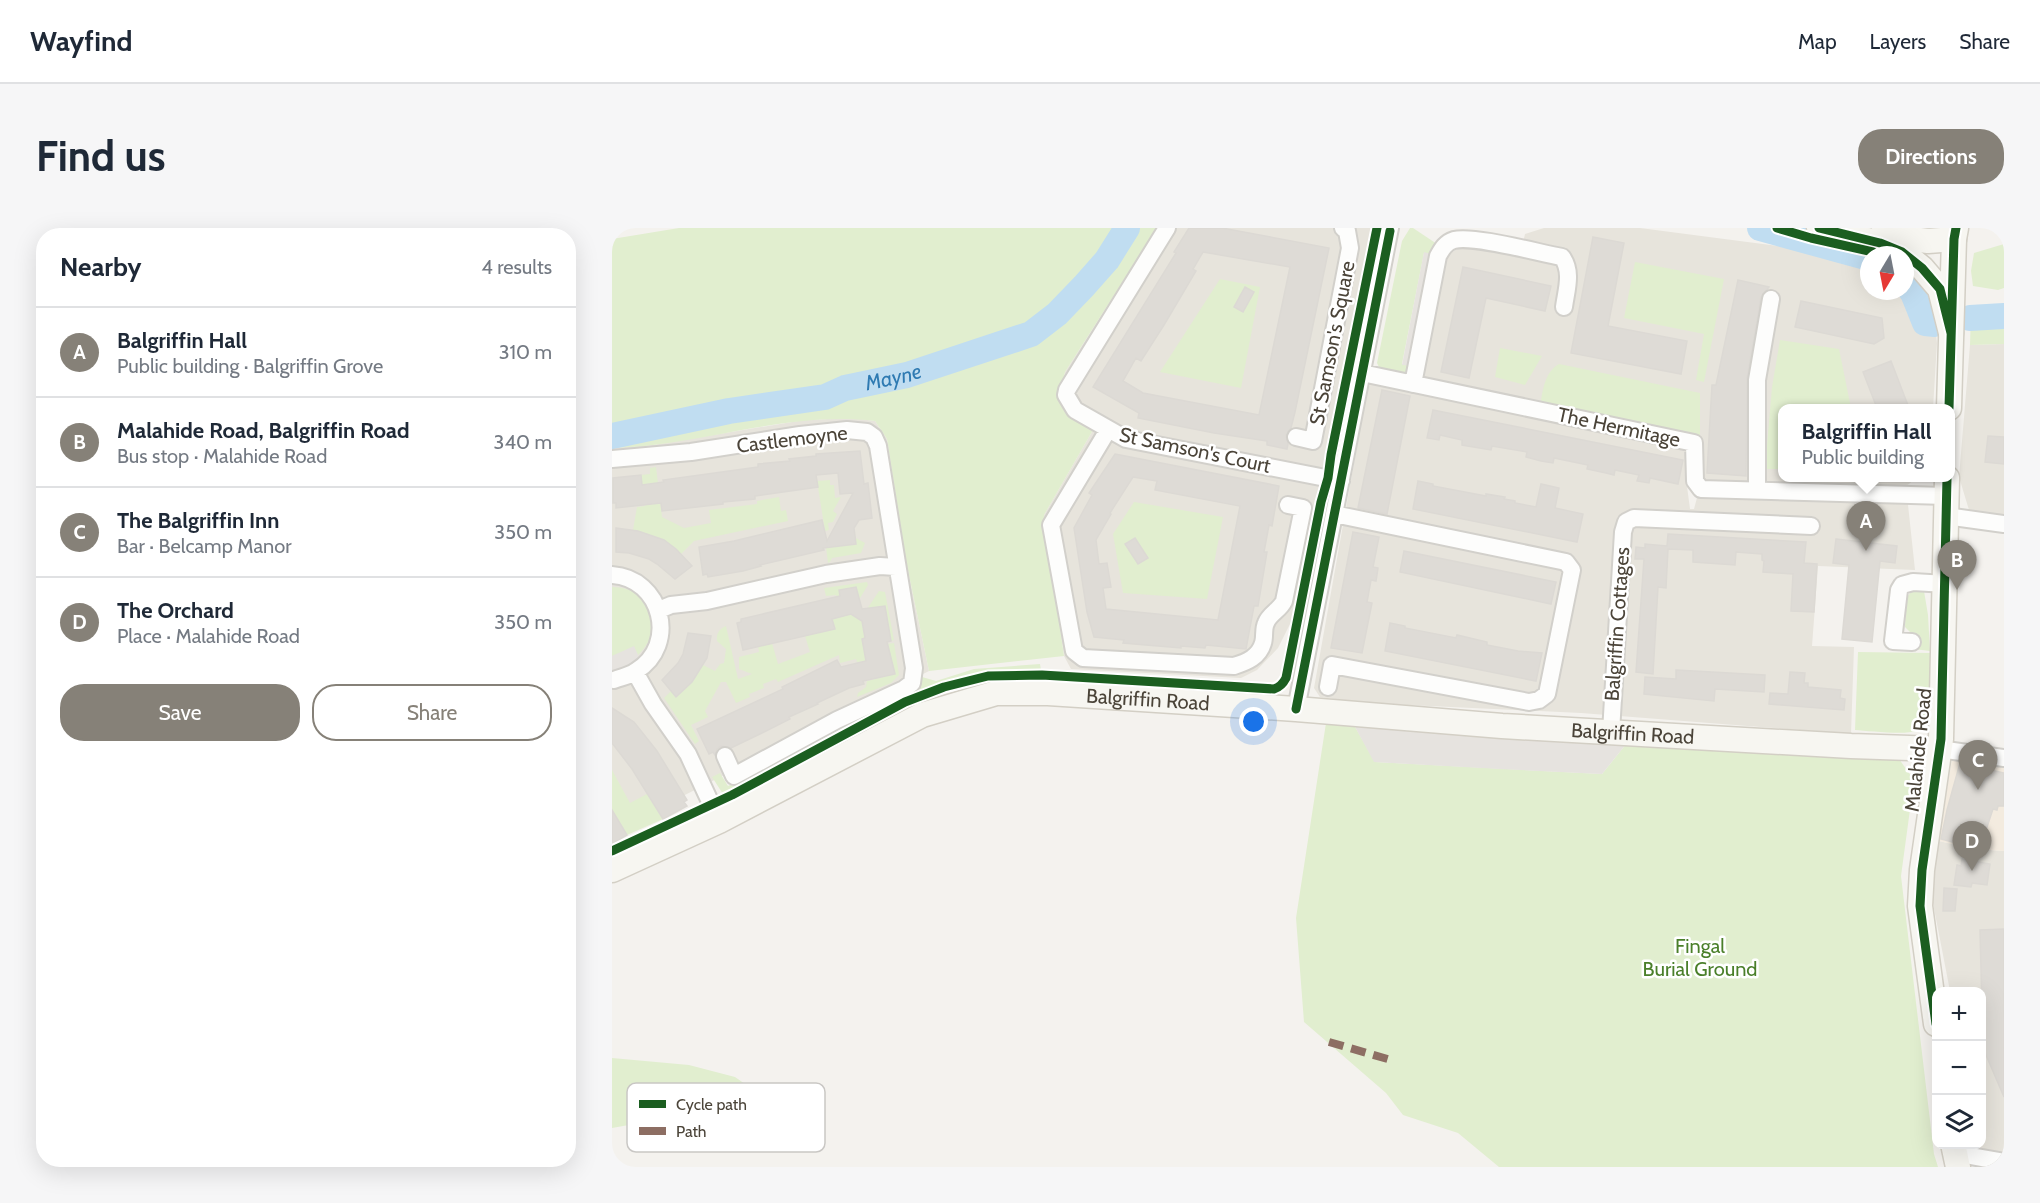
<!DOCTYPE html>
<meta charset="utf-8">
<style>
:root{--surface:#fff;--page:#f6f6f7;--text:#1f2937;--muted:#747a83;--line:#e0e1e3;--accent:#868178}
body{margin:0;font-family:Cabin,sans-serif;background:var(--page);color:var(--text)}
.controls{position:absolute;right:18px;bottom:18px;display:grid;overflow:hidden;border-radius:12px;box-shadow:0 6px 24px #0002}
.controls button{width:54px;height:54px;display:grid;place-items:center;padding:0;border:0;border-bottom:2px solid var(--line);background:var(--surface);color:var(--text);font:30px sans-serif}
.compass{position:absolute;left:1248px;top:18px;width:54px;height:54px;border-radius:50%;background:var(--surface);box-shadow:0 6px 24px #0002;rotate:190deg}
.you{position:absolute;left:642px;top:494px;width:21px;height:21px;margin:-15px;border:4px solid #fff;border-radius:50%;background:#1a73e8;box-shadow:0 0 0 9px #1a73e833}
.badge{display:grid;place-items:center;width:39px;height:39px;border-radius:50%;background:var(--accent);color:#fff;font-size:20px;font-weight:700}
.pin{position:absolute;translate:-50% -50px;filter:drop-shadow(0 2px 3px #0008)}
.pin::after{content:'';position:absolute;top:32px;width:21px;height:18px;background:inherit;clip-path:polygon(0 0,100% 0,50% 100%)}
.popup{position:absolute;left:1166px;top:176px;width:177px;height:78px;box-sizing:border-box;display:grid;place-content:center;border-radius:12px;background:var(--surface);filter:drop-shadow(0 2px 4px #0005);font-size:20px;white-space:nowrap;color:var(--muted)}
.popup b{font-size:22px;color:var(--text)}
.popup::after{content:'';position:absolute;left:50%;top:100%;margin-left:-12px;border:12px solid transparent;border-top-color:var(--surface)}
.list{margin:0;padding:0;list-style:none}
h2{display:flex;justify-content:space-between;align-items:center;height:78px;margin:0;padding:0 24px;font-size:26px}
h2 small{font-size:20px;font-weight:400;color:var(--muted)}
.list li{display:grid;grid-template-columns:39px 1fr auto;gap:18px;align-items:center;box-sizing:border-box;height:90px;padding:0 24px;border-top:2px solid var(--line)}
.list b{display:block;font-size:22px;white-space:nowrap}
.list p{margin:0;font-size:20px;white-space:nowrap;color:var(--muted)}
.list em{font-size:20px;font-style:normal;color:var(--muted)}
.actions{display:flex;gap:12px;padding:18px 24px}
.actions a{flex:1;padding:14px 0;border:2px solid var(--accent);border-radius:24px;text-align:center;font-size:21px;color:var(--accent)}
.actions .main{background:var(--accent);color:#fff}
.icon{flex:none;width:33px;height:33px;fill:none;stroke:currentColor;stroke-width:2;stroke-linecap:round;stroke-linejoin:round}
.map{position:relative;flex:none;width:1392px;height:939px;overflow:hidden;border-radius:24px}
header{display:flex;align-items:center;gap:36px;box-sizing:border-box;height:84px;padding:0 30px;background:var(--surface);border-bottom:2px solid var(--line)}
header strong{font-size:28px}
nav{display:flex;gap:33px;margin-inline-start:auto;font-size:21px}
.intro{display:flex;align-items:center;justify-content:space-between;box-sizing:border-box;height:144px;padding:0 36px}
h1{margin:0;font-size:42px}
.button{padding:15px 27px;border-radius:24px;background:var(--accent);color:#fff;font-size:21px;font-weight:700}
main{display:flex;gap:36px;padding:0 36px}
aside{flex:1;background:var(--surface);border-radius:24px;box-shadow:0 6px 24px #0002}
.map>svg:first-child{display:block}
.residential{fill:#e7e4dc}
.commercial{fill:#f3ebdf}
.green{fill:#e1eecf}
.parking{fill:#e6e3df}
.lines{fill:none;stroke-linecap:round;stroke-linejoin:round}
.river{stroke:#c0ddf1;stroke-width:26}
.building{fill:#dedbd6;stroke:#dcd9d4;stroke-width:1.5;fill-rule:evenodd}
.street-casing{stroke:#d2d0cb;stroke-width:20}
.secondary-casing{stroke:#d3cfc5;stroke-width:27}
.street{stroke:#fdfdfc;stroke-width:16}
.secondary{stroke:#f7f6f1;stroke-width:24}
.quiet{stroke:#8d6e63;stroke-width:8;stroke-dasharray:15 8;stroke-linecap:butt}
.cycleway-casing{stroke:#fff;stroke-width:13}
.cycleway{stroke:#1b5e20;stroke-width:9}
.labels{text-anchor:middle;stroke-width:5;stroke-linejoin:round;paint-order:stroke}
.street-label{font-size:20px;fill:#4b4439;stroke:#fff}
.park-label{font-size:20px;fill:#4a7f2a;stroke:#fff}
.water-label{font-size:21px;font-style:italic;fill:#2e7ab2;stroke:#fff}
.key{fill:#fff;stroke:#c9c7c4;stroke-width:1.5}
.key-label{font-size:16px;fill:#4b4439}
</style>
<header>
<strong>Wayfind</strong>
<nav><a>Map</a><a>Layers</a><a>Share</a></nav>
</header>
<div class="intro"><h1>Find us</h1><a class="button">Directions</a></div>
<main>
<aside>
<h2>Nearby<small>4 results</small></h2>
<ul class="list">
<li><span class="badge">A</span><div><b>Balgriffin Hall</b><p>Public building · Balgriffin Grove</p></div><em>310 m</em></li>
<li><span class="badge">B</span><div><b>Malahide Road, Balgriffin Road</b><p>Bus stop · Malahide Road</p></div><em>340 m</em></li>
<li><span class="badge">C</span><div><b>The Balgriffin Inn</b><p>Bar · Belcamp Manor</p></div><em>350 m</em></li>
<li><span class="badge">D</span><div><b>The Orchard</b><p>Place · Malahide Road</p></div><em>350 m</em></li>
</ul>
<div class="actions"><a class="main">Save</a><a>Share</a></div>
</aside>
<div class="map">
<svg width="1392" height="939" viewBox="0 0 1392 939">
<rect width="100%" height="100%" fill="#f4f2ee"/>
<path class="residential" d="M 545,0 L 760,0 L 683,386 L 666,420 L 645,442 L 629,450 L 459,441 L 452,428 L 432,287 L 481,202 L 457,184 L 448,168 L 453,144 Z
M 932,0 L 1028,0 L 1257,30 L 1257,63 L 1293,63 L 1293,39 L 1316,73 L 1323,96 L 1325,115 L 1321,180 L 1170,180 L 1170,250 L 1305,250 L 1294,258 L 1303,342 L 1206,338 L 1200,418 L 1242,419 L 1239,506 L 969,485 L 753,475 L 708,469 L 702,460 L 755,162 L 758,157 L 767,155 L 1077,223 L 1074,251 L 1078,281 L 1082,281 L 1090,251 L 1087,208 L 810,151 L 835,27 L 851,18 L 908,27 L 913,6 Z
M 1392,116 L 1392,302 L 1373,299 L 1373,285 L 1357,282 L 1347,249 L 1358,117 Z
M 241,190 L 263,193 L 275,211 L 294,333 L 317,443 L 0,604 L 0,220 L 41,217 L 192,192 Z
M 1327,613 L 1362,621 L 1392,623 L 1392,925 L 1367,922 L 1366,917 L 1370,916 L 1370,764 L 1338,763 L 1319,665 Z"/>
<path class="commercial" d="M 1340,531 L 1392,538 L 1392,623 L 1362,621 L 1327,613 Z"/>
<path class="green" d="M 67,0 L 545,0 L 453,144 L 448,168 L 457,184 L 481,202 L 432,287 L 452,428 L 317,443 L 294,333 L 275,211 L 263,193 C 188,184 115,208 41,217 C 28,219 14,219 0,220 L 0,11 Z
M 798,0 L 801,0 L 828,18 L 822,27 L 812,25 L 790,136 L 801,138 L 791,146 L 768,141 L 765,135 L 790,13 Z
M 1392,16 L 1392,60 L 1386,62 L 1361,58 L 1359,43 L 1362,25 Z
M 1023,34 L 1112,51 L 1092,154 L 1084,152 L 1092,106 L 1012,90 Z
M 608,51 L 648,59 L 629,160 L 548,144 Z
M 1392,79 L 1392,116 L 1358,117 L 1359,84 L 1363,82 Z
M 1168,112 L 1227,121 L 1239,180 L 1170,180 L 1170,241 L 1153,241 L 1160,159 Z
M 888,120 L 930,128 L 913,157 L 883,149 Z
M 947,136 L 1088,165 L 1088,208 L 935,177 L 929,173 C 931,160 934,143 947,136 Z
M 44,239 L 50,289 L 72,300 L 99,295 L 97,282 L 145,276 L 145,273 L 167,269 L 169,283 L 174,282 L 176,293 L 82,313 L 69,326 L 47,310 L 21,302 L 25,279 L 33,278 L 29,247 L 38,246 L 38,240 Z
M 218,252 L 218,257 L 222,257 L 223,270 L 229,269 L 221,283 L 225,286 L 221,294 L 216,295 L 217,302 L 213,303 L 205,253 Z
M 522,274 L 611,289 L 595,371 L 511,365 L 501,306 Z
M 244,310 L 253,315 L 249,325 L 220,330 L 218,334 L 216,335 L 214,319 L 244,316 Z
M 255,354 L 256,357 L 245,375 L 246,368 L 244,359 L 228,362 L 239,386 L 250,393 L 251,399 L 276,394 L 273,378 L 255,381 L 267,363 L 273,364 L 282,412 L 279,413 L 277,405 L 250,411 L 252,421 L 256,420 L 255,433 L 245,434 L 244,431 L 228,435 L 227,427 L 166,454 L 164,451 L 151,456 L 152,460 L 137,466 L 138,469 L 124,475 L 114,454 L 109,454 L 93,483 L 96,489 L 79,497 L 87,513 L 83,516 L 52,470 L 59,463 L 64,469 L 75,459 L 91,437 L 103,443 L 108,436 L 112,435 L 114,421 L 105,413 C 104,406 107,401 114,398 L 126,451 L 140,446 L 127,441 L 127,429 L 147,424 L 146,418 L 160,415 L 166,436 L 198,424 L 193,408 L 222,401 L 217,374 L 225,373 L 224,367 L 214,368 L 212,360 Z
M 0,359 C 41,359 55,400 26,427 L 22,419 L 0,428 Z
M 1301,362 L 1312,363 L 1316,387 L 1318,423 L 1302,421 L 1303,409 L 1293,399 L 1294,370 Z
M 282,415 L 287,447 L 279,455 L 245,469 L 246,465 L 254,459 L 255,453 L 283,446 L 276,416 Z
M 1246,424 L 1320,425 C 1319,445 1326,495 1304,503 C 1293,507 1256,503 1243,502 Z
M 428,436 L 429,442 L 373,445 L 325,458 L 241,498 L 176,533 L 111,566 L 100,549 L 108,545 L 116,558 L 307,456 L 310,449 L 324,453 L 362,441 Z
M 714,495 L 742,497 L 763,534 L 990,546 L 1019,510 L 1287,531 L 1302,552 L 1289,648 L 1322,926 L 1326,939 L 887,939 L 846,905 L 791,887 L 774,865 L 692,794 L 684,690 Z
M 0,542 L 18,575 L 35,566 L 51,591 L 15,607 L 0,582 Z
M 0,830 L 77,837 L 123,849 L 156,872 L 0,900 Z"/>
<path class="parking" d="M 812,24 L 822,27 L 801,138 L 790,137 Z
M 22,418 L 31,439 L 0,447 L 0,428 Z
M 742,497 L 1019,510 L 990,546 L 888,541 L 762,534 Z"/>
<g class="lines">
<g class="river">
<path d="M 1148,0 L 1257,30"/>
<path d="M 1293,54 L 1301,65 L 1313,95 L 1323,96"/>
<path d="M 1358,90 L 1392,88"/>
<path id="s1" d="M 0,208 L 117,183 L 213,169 L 233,160 L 295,147 L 419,106 L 445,86 L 472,58 L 495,32 L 515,0"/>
</g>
</g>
<path class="building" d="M 577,0 L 610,0 L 717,20 L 683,184 L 679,200 L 674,207 L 676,216 L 675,221 L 655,217 L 655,213 L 602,205 L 526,190 L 527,185 L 481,159 L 564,25 L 562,24 ZM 591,24 L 678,39 L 647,187 L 531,165 L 511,153 L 524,130 L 529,133 L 552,97 L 584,43 L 581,41 Z
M 981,9 L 1012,15 L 996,98 L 1075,113 L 1069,146 L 959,125 Z
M 851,39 L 939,58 L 933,83 L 874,70 L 857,150 L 829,144 Z
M 1126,52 L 1157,59 L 1149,69 L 1135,150 L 1134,248 L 1095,245 L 1100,157 L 1104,157 Z
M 633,59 L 642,64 L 631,84 L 622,79 Z
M 1189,73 L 1270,90 L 1272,110 L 1262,116 L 1183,99 Z
M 1279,133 L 1297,180 L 1265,180 L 1251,144 Z
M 770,162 L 798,168 L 775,286 L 746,280 Z
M 821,182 L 1071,232 L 1066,256 L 1038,250 L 1037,255 L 1025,253 L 1027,247 L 1003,242 L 1002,247 L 994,245 L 975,241 L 976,237 L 942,230 L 941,235 L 929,233 L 914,229 L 915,224 L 880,218 L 879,222 L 850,217 L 850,212 L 828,207 L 827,212 L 815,210 Z
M 1376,208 L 1392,209 L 1392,236 L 1373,234 Z
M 248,223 L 252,256 L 256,255 L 260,290 L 247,292 L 242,300 L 244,316 L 211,320 L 212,322 L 148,337 L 149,338 L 131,343 L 96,349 L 95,346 L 91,347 L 87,319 L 122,313 L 210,292 L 215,313 L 241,265 L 228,266 L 226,245 L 204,247 L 206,259 L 143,268 L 143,271 L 111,274 L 111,276 L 50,283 L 49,275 L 4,280 L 4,275 L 1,275 L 1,250 L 29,247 L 30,257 L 52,254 L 51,252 L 146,239 L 146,236 L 178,233 L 177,231 L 204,228 L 204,226 Z
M 503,226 L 667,258 L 660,298 L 657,297 L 652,324 L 655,324 L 646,378 L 642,378 L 634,421 L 594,417 L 593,420 L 569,418 L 569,420 L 511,415 L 512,412 L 482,409 L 475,384 L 462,300 L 480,267 L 477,265 ZM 521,249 L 545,253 L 543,262 L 628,278 L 606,392 L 494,381 L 491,360 L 499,359 L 495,335 L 487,336 L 484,312 L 499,286 L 498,285 Z
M 806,253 L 821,256 L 821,258 L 874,268 L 874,266 L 893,269 L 892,271 L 903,273 L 903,275 L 924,279 L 929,256 L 947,260 L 943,280 L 971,286 L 965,314 L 801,281 Z
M 4,300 L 26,303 L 52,312 L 64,321 L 80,338 L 63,351 L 45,336 L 37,331 L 17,325 L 4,324 Z
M 741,304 L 767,309 L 761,339 L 766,340 L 764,353 L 759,352 L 755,374 L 760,375 L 750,425 L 719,420 Z
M 1056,306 L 1194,314 L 1192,335 L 1205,336 L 1202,384 L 1179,383 L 1181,346 L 1151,344 L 1152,333 L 1150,332 L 1150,326 L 1124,324 L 1123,337 L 1081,334 L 1081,322 L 1056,321 L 1054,360 L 1046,359 L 1041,446 L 1024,444 L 1032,331 L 1023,331 L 1024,319 L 1033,320 L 1033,316 L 1055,318 Z
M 523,310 L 536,330 L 526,336 L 513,316 Z
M 1224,311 L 1285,318 L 1283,335 L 1268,333 L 1260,414 L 1230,411 L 1237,337 L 1221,335 Z
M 792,323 L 944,354 L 939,376 L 788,344 Z
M 244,359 L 250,381 L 273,378 L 279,413 L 275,414 L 283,446 L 251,453 L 252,456 L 237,460 L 205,475 L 206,476 L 177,489 L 178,491 L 150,505 L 119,520 L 109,518 L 105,521 L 103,527 L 101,524 L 97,526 L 85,501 L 171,461 L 170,459 L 225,432 L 229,439 L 254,433 L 250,411 L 253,410 L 250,393 L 239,386 L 220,391 L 223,401 L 131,422 L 125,395 L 129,394 L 129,391 L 228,368 L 227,362 Z
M 778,395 L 793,398 L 793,400 L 844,410 L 845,407 L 875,414 L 875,417 L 906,423 L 930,425 L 924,453 L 773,423 Z
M 76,405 L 99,408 L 95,430 L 80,454 L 64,469 L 50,452 L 66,435 L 71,426 Z
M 1064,442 L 1153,447 L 1152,464 L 1103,461 L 1102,473 L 1032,466 L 1033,449 L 1064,451 Z
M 1178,444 L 1193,445 L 1192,455 L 1196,455 L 1196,459 L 1229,462 L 1228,470 L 1233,471 L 1232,482 L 1157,476 L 1158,465 L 1176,466 Z
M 0,480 L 22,494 L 45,523 L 75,572 L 72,574 L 75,578 L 51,591 L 20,541 L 0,515 Z
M 1348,535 L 1392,545 L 1392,578 L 1386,578 L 1385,582 L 1381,581 L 1374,602 L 1354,594 L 1348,616 L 1329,611 L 1335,582 Z
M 0,582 L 15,607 L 0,616 Z
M 1350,631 L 1378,636 L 1375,657 L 1360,655 L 1359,659 L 1342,657 L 1345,637 L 1349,638 Z
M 1332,660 L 1345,661 L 1343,683 L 1331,683 Z
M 1392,701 L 1392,869 L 1371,820 L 1368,702 Z"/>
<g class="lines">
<defs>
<path id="street" d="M 555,0 L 455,162 L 454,167 L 463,182 L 514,211 L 729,253
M 750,145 L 1082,215 L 1083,253 L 1089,261 L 1334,268
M 801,156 L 826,28 C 830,21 833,15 842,12 C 862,7 927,25 950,29 C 961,44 954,63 952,79
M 496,202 L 439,297 L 462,423 L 471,430 L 622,438 C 635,434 647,429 651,415 C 653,409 651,401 654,395 C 657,386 668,382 672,373 L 691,280 L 676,277
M 684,209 L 701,213 L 738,20 L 735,3 L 731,0
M 0,231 L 79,224 L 188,207 L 235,202 L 255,204 L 262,209 L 266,218 L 302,440 L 300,455 L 292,461 L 225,492 L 122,548 L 113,528
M 1145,263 L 1145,152 L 1159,71
M 1334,288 L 1392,296
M 0,347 C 50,350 67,417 24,443 C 18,448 9,449 2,452
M 47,382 L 59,377 L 95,373 L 214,346 L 268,338 L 284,339
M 1300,414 L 1281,413 L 1287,362 L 1290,357 L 1301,354 L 1334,356
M 23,444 L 41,476 L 76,526 L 107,593
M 716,459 L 720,437 L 917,474 L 927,472 L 935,466 L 960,342 L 954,334 L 722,286
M 684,481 L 778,0
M 999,504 L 1011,304 L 1014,294 L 1022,290 L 1199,298
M 1327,521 L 1392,530
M 1342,925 L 1392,934"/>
<g id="secondary">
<path d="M 1207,0 L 1268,15 L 1290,24 L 1310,40 L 1328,61 L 1339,105"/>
<path d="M 1270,7 L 1316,13 L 1342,11"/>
<path d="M 1337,180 L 1342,11 L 1344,0"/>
<path id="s2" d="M 0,642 L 107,593 L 310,487 L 384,465 L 436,465 L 684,481 L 890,498 L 1239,518 L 1327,521"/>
<path d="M 1324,796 L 1308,678 L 1310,642 L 1329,511 L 1335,250"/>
<path d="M 1341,916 L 1346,939"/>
</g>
</defs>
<use href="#street" class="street-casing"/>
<use href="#secondary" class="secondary-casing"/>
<use href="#street" class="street"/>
<use href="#secondary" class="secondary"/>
<path class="quiet" d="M 717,814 L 779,832"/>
<defs>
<path id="cycleway" d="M 1165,0 L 1199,10 L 1261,24
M 1207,0 L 1268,15 L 1290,24 L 1310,40 L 1328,61 L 1339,105
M 1337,180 L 1342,11 L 1344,0
M 684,481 L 778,3
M 0,623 L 120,567 L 293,474 L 332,459 L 376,448 L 430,447 L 662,461 C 668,459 671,456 674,450 L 709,274 L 716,250 L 719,227 L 765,0
M 1324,796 L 1308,678 L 1310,642 L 1329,511 L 1335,250"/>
</defs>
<use href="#cycleway" class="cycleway-casing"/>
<use href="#cycleway" class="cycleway"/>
</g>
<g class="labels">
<g class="street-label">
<text transform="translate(720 115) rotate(-79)" y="7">St Samson's Square</text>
<text transform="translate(1007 199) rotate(12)" y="7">The Hermitage</text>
<text transform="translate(180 211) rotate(-7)" y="7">Castlemoyne</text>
<text transform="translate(583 222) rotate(12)" y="7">St Samson's Court</text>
<text transform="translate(1005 396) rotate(-86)" y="7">Balgriffin Cottages</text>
<text dy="7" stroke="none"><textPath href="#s2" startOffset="576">Balgriffin Road</textPath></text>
<text dy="7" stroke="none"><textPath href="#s2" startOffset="1062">Balgriffin Road</textPath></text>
<text transform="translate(1306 522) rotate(-84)" y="7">Malahide Road</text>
</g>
<g class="park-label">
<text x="1088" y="725">Fingal<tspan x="1088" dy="23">Burial Ground</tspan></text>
</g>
<g class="water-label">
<text dy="7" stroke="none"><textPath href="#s1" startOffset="288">Mayne</textPath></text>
</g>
</g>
<rect x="15" y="855" width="198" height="69" rx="9" class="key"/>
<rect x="27" y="872" width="27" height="8" fill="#1b5e20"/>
<rect x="27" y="899" width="27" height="8" fill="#8d6e63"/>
<g class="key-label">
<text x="64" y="882">Cycle path</text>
<text x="64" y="909">Path</text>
</g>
</svg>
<div class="controls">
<button>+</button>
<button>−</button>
<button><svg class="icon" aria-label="layers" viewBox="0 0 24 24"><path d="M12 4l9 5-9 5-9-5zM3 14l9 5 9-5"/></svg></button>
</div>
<svg class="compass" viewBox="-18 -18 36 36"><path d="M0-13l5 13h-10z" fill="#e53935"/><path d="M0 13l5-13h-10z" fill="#747a83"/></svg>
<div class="you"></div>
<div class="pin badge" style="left:1254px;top:323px">A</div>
<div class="popup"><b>Balgriffin Hall</b>Public building</div>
<div class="pin badge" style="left:1345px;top:362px">B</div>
<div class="pin badge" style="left:1366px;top:562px">C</div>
<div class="pin badge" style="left:1360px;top:643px">D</div>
</div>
</main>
